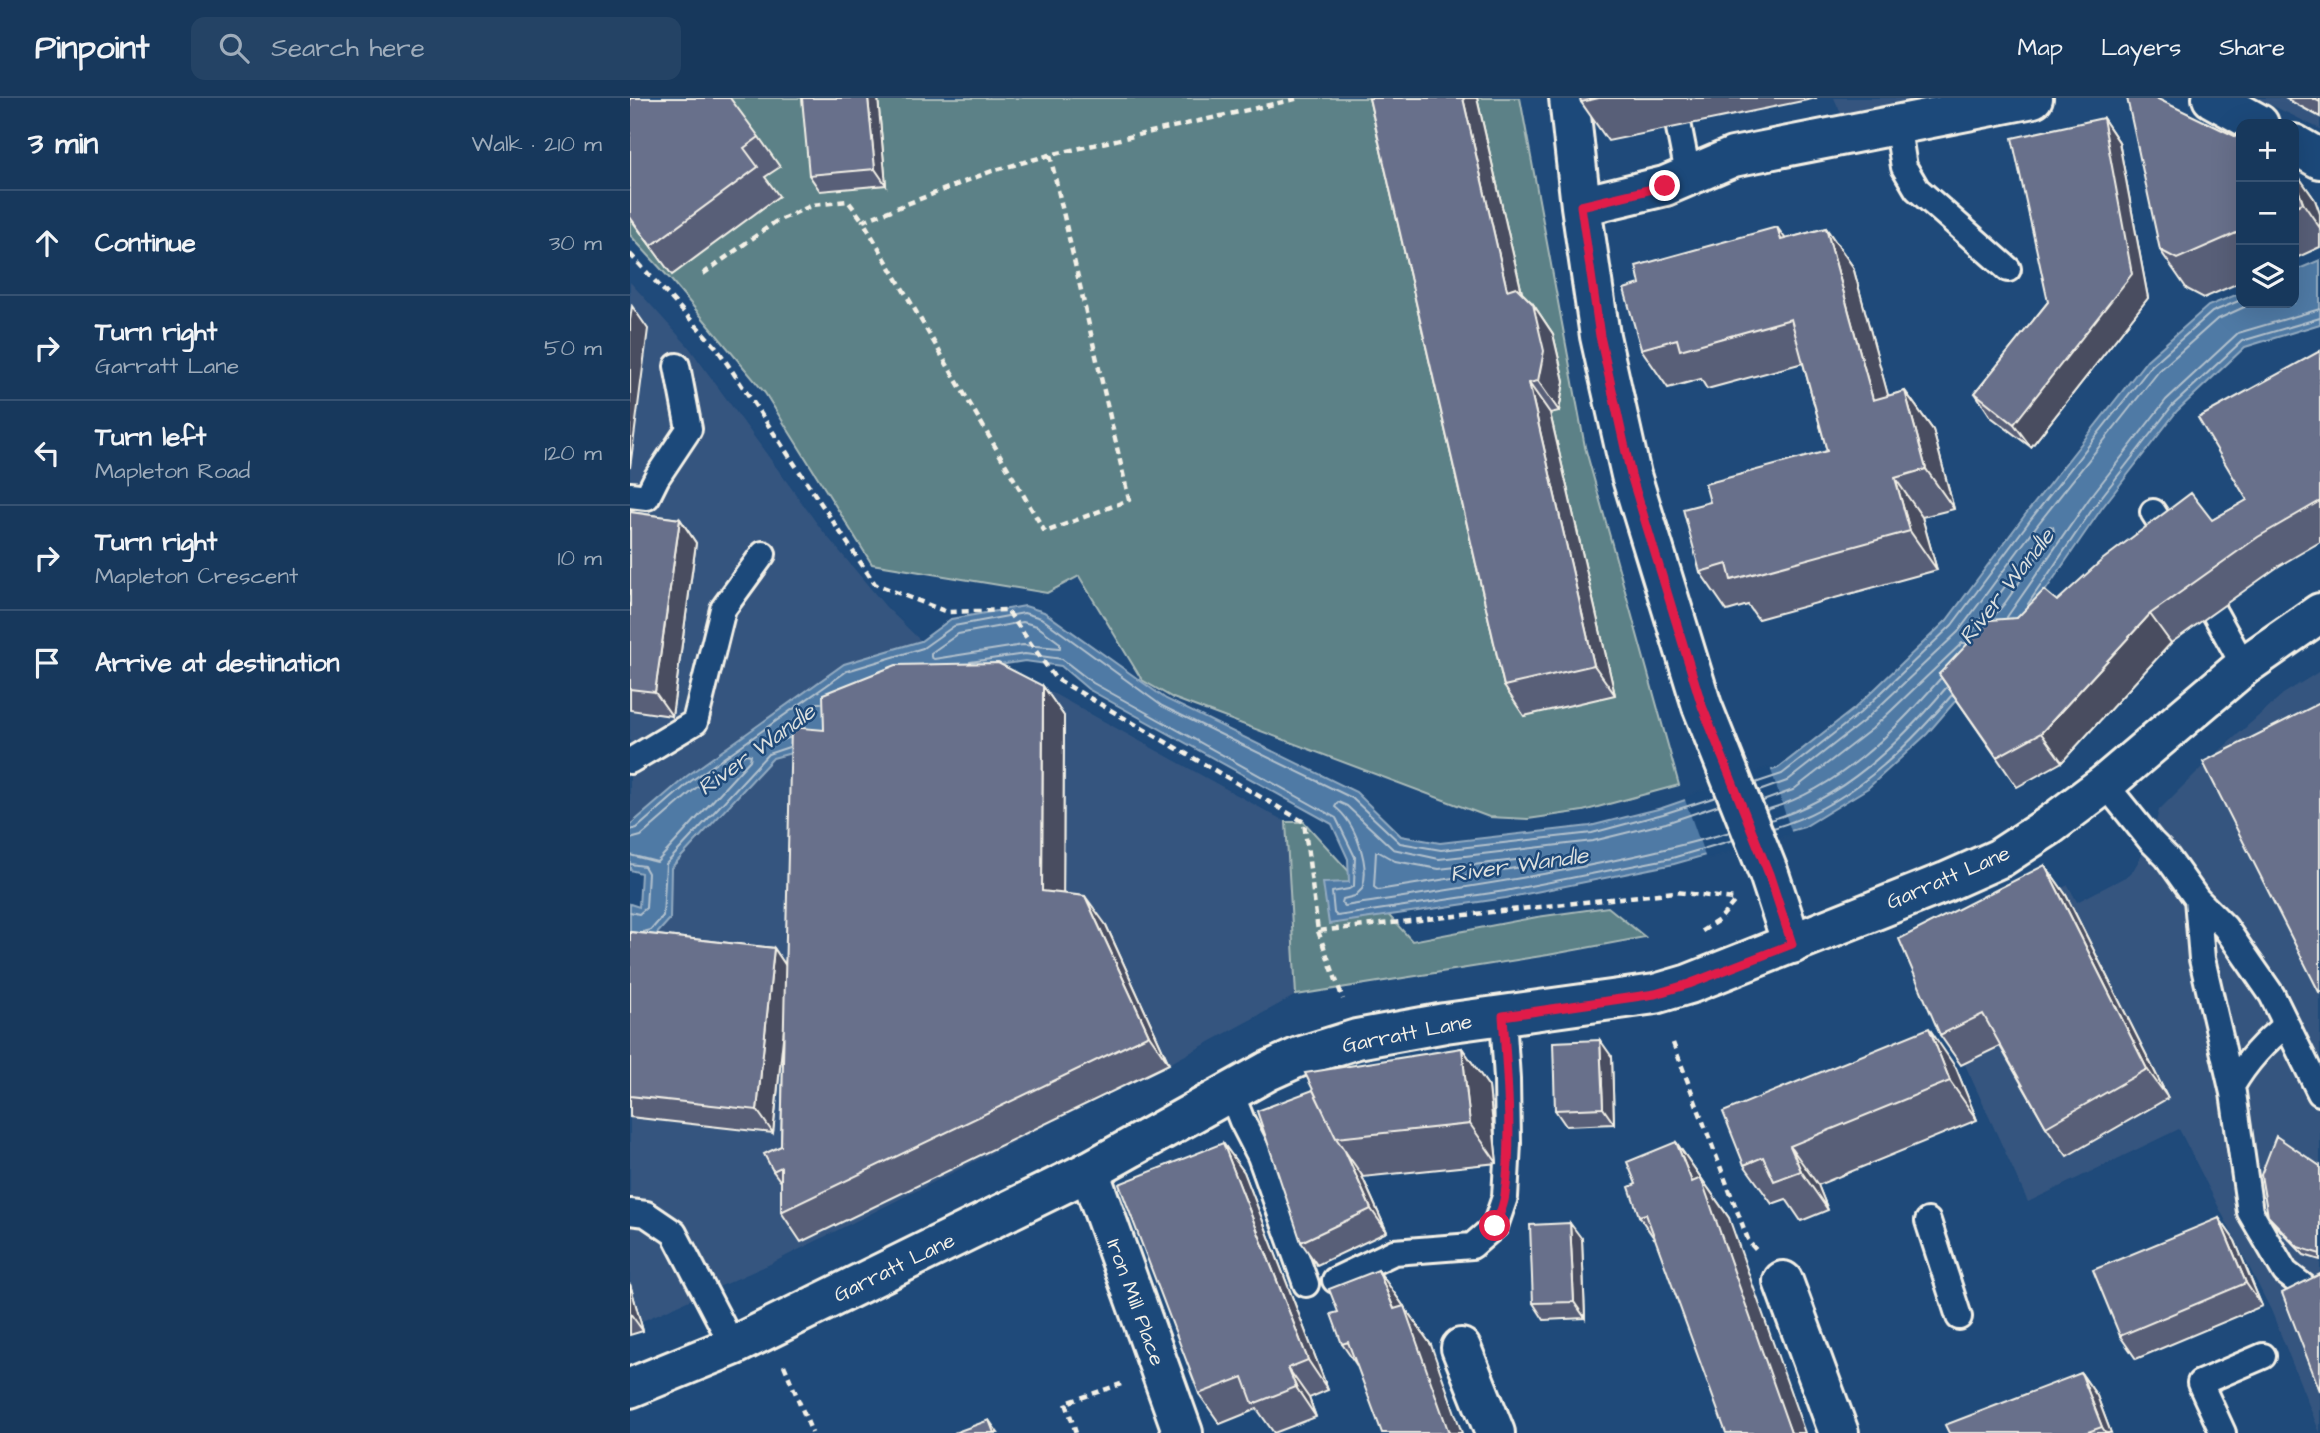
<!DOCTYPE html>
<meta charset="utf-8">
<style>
:root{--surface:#17385c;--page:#244365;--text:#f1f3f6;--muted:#9eacbb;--line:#365272}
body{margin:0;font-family:"Architects Daughter",sans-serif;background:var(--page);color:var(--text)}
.controls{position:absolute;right:21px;top:21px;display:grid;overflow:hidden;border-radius:14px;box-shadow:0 7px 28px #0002}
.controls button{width:63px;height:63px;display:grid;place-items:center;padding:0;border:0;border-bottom:2px solid var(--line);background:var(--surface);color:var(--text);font:35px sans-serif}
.stop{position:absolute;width:21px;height:21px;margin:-16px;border:5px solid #e11d48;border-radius:50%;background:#fff}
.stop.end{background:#e11d48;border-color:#fff;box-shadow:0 2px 7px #0008}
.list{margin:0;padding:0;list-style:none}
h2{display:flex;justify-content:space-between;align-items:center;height:91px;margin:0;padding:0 28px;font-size:30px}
h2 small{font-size:23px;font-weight:400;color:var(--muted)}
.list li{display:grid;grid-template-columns:46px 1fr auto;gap:21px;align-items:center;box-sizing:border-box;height:105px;padding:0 28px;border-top:2px solid var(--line)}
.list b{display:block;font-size:26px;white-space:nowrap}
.list p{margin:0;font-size:23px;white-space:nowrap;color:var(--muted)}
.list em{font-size:23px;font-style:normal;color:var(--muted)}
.icon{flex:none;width:38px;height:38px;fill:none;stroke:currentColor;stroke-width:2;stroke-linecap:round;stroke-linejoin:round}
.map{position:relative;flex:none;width:1690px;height:1335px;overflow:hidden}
header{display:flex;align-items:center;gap:42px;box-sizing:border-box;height:98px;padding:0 35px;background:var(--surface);border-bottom:2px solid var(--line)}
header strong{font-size:33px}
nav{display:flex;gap:38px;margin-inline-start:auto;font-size:24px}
.search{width:490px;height:63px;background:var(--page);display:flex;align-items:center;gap:18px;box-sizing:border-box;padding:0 24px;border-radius:14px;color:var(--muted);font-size:26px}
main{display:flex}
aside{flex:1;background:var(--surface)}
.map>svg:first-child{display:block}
.built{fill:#35557f}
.green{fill:#5b8187;stroke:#a8b9b8;stroke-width:2}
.water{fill:#507aa5;stroke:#92aac0;stroke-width:2}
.pier{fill:#1f4a7a}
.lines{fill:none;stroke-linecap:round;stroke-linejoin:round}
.shore{stroke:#b2c1cd;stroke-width:2}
.lane-casing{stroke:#f4f1e8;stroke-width:30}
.street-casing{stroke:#f4f1e8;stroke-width:44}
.primary-casing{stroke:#f4f1e8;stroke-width:44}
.path{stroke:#f4f1e8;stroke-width:4.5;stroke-dasharray:7 5;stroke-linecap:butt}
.lane{stroke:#1f4a7a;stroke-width:24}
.street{stroke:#1f4a7a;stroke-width:38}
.primary{stroke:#1f4a7a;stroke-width:38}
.wall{fill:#595f78;stroke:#f4f1e8;stroke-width:2}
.shaded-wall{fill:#484e61;stroke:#f4f1e8;stroke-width:2}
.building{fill:#676f8b;stroke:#f4f1e8;stroke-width:2}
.route{stroke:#e11d48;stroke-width:9}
.labels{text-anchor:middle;stroke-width:5;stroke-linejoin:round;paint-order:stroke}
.street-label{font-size:21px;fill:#f4f1e8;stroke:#1f4a7a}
.water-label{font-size:23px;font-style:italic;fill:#dbdfde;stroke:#1f4a7a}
</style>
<header>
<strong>Pinpoint</strong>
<div class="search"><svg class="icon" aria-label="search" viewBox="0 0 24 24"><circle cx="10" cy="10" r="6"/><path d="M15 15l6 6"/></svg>Search here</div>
<nav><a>Map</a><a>Layers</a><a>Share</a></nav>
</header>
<main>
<aside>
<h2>3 min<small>Walk · 210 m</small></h2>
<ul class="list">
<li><svg class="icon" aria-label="ahead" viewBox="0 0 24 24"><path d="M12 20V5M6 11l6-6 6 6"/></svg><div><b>Continue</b></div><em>30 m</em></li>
<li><svg class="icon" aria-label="right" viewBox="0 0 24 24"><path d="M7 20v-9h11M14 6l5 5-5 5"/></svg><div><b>Turn right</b><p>Garratt Lane</p></div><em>50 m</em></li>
<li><svg class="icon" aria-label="left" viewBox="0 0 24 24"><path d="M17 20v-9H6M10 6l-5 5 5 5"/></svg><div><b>Turn left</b><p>Mapleton Road</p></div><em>120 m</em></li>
<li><svg class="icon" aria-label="right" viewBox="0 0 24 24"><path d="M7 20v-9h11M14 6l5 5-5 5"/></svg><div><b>Turn right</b><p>Mapleton Crescent</p></div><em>10 m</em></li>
<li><svg class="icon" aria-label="arrive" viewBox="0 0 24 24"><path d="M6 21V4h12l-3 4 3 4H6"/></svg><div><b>Arrive at destination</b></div></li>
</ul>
</aside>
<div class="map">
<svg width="1690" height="1335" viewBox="0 0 1690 1335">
<rect width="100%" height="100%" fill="#1f4a7a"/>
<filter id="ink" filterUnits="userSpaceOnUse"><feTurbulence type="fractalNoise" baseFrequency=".0143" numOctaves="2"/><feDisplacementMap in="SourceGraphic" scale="14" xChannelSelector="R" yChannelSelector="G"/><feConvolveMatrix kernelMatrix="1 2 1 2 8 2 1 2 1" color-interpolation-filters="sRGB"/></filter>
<g filter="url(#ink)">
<path class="built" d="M 1204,0 L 1317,0 L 1213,20 Z
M 1627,0 L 1690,0 L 1690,31 Z
M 0,184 L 58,248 L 191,431 L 256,509 L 291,543 L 214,566 L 57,678 L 0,727 Z
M 1690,573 L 1690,1335 L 1641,1212 L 1549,1031 L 1398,1104 L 1289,866 L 1438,787 L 1447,804 L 1501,776 L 1522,740 L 1529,712 L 1577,664 L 1653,596 Z
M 390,577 L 656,724 L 666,897 L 539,966 L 140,1166 L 10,1224 L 0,1218 L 0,844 L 40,821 L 41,770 L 143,660 L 206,643 Z"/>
<path class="green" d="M 0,0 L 890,0 L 955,349 L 1049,687 L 953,713 L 898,721 L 859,719 L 543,600 L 512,582 L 449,478 L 417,495 L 242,466 L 135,295 L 42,183 L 0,137 Z
M 656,724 L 674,724 L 782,843 L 907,819 L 978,809 L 1015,839 L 918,857 L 666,897 Z"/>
<path class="water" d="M 1690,162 L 1690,226 L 1615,249 L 1547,313 L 1472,410 L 1396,521 L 1297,636 L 1238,690 L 1174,729 L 1044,766 L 876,800 L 699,826 L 693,785 L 719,784 L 718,761 L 702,726 L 458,591 L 431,568 L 395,563 L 311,576 L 206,643 L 143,660 L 41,770 L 40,821 L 24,839 L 0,844 L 0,806 L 9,809 L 11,775 L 0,772 L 0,727 L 57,678 L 214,566 L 291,543 L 321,521 L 395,508 L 414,514 L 536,601 L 726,694 L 771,738 L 810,745 L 960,728 L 1032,710 L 1148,670 L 1225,610 L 1317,522 L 1395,417 L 1517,262 L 1578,208 L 1611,195 L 1611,205 L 1664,205 L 1664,173 Z"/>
<path class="pier" d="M 1140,669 L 1162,736 L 1076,761 L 1054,699 Z"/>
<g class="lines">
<path class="shore" d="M 1398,506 L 1466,406 L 1542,308 L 1612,243 L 1690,220
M 1377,519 L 1459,401 L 1536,302 L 1608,235 L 1690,211
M 393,524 L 407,528 L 430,545 L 430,550 L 393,547 L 304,561 L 301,559 L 301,555 L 328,536 Z
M 1344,537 L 1343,532 L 1416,433 L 1420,428 L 1423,429 L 1424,434 L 1375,505 L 1362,520
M 340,564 L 395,556 L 432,561 L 463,585 L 706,720 L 725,759 L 724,788 L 719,791 L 702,794 L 704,815 L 707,818 L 875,793 L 1042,760 L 1103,742
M 159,640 L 146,643 L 142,640 L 187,605 L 191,605
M 1125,685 L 1152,676 L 1230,615 L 1322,527 L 1401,421 L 1522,267 L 1582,214 L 1611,202
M 1129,693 L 1157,683 L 1235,622 L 1328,534 L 1408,426 L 1529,273 L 1586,222 L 1623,205
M 1133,703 L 1163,692 L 1242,631 L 1332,545 L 1336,545
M 1089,707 L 1036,725 L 963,743 L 809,761 L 763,751 L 717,708 L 708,704 L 705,709 C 725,724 741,767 732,791 L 725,798 L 713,801 L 712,805 L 715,808 C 844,788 974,770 1100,734
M 1136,712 C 1208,691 1262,636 1310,581
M 1140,722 C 1213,701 1268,646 1316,590
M 1143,730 C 1217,709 1273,654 1322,597
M 0,732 L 7,730 L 61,683 L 217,573 L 293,550 L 324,528 L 394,515 L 411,520 L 532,608 L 722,700 L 770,745 L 811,752 L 962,735 L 1033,716 L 1086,699
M 0,741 L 11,738 L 66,690 L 116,656 L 121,657 L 120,662 L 27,764 L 0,757
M 746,754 L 749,754 L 765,763 L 809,771 L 903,760 L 907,764 L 904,767 L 748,792 L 744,789 Z
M 0,766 L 14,768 L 18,775 L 16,810 L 9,816 L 0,814
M 13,834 L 21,832 L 33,818 L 36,766 L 138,656 L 159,649"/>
<defs>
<path id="lane" d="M 1267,25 L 1274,69 L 1287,91 L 1378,171
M 1049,30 L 1058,76
M 0,397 L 17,399 L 27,379 L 59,331 L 47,268
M 1523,414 L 1544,447
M 1584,514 L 1614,568
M 0,663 L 65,624 L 93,511 L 133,456
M 1475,686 L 1521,743 L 1537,759 L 1567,801 L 1595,829 L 1642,897 L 1690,995
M 1567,801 L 1572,861 L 1603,995 L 1620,1114 L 1655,1174 L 1686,1198
M 1602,988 C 1616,964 1634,944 1656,927
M 601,995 L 612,1023 L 630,1058 L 676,1186
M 0,1114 L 16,1116 L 44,1135 L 103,1248
M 1298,1123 L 1329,1219
M 705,1182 L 764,1154 L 842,1148 L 865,1128 L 875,1099 L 878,1045 L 877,981 L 873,918
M 1593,1335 L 1570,1285 L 1633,1258"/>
<path id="street" d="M 939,0 L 951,108 L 970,238 L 1001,377 L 1072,608 L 1139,776 L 1162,846
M 1582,0 L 1629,26
M 1664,46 L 1690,61
M 951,108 L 1035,88 L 1103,59 L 1403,0
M 459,1073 L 553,1335
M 1153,1183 L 1209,1335
M 831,1250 L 865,1335"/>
<path id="primary" d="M 0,1290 L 103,1248 L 459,1073 L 638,973 L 669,959 L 727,941 L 815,925 L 1025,896 L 1059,886 L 1316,784 L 1370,760 L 1419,728 L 1475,686 L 1614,568 L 1690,515"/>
</defs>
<use href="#lane" class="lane-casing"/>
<use href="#street" class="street-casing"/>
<use href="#primary" class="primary-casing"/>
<path class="path" d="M 420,57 L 499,402 L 415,434 L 233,123 L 362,73 L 420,57 L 670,0
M 0,156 L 86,249 L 245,486 L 317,514 L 377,512 L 425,580 L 674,724 L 688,833 L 1046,794 L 1104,801
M 73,176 L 145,124 L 183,107 L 218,103 L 233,123
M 688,833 L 713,901
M 1072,833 L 1089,822 L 1104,804
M 1043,945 L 1119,1144 L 1127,1153
M 154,1267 L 182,1335
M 446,1335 L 436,1305 L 491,1286"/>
<use href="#lane" class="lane"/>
<use href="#street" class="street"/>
<use href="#primary" class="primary"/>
</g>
<path class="wall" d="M 0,0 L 129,39 L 150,69 L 135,79 L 149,98 L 42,177 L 0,120 Z
M 248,0 L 256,87 L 190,93 L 179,77 Z
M 739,0 L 847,0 L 892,195 L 903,206 L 923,236 L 934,283 L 929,313 L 920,315 L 985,597 L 894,618 L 874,588 Z
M 950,0 L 1187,0 L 978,43 L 951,4 Z
M 1655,0 L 1690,0 L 1690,19 Z
M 1473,20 L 1489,44 L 1518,200 L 1401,349 L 1361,319 L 1345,295 L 1418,204 Z
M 1611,41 L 1611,184 L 1574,200 L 1557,191 L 1530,152 Z
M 1664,72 L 1685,102 L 1690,116 L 1690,149 L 1664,161 Z
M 1196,130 L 1223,169 L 1258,298 L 1275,293 L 1303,332 L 1324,411 L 1292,419 L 1307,472 L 1128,521 L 1118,507 L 1097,513 L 1070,474 L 1080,404 L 1197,353 L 1173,265 L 1077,291 L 1071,281 L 1038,290 L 1011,251 L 1156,141 Z
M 1690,253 L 1690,444 L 1649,468 L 1541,545 L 1432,664 L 1387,689 L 1309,576 L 1387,520 L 1427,503 L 1582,422 L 1617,402 Z
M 0,414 L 50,421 L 66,445 L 42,618 L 0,612 Z
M 413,588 L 434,618 L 433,796 L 476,827 L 539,966 L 171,1144 L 151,1114 L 151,1084 L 143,1073 L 151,1048 L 154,932 L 143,1035 L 0,1019 L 0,834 L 144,850 L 155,867 L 194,632 Z
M 1415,767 L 1436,797 L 1538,1000 L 1437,1058 L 1416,1029 L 1370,948 L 1331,967 L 1310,937 Z
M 832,950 L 859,989 L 867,1065 L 733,1079 L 731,1076 L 757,1134 L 687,1167 L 671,1144 L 683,992 Z
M 982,959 L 984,1026 L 936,1028 L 925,1012 Z
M 1326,970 L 1347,1022 L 1188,1087 L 1198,1112 L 1171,1123 L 1156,1101 L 1142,1106 L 1114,1067 Z
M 1046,1044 L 1099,1120 L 1024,1140 L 1009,1118 Z
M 593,1045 L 614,1074 L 698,1292 L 679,1300 L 686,1319 L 644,1335 L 627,1311 L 590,1326 L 569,1296 Z
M 1690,1068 L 1690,1162 L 1674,1157 L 1644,1126 L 1638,1118 Z
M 1589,1120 L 1605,1143 L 1632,1208 L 1506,1261 L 1490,1238 Z
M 952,1141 L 955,1220 L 914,1222 L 903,1205 Z
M 748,1172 L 801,1247 L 726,1266 L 712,1246 L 708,1214 Z
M 0,1186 L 13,1233 L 0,1237 Z
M 1451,1275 L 1467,1298 L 1481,1335 L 1319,1335 Z"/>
<path class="shaded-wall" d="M 238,0 L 248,0 L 256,87 L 245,71 Z
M 833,0 L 847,0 L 898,221 L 877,192 Z
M 1473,20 L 1489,44 L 1518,200 L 1401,349 L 1384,326 Z
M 1664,72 L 1685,102 L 1690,116 L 1690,130 L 1673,105 L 1664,80 Z
M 1147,129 L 1175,168 L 1151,142 Z
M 1196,130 L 1223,169 L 1270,341 L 1243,302 Z
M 903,206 L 923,236 L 934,283 L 929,313 L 908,283 Z
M 2,208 L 18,231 L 0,370 L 0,222 Z
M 899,285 L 920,315 L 985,597 L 964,567 Z
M 1275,293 L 1303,332 L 1324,411 L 1296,371 Z
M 1265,380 L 1292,419 L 1307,472 L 1280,433 Z
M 50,421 L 66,445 L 42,618 L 25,594 Z
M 1520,516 L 1541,545 L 1432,664 L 1411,635 Z
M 413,588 L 434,618 L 433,823 L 412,793 Z
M 1415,767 L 1436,797 L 1538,1000 L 1517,971 Z
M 455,798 L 476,827 L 539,966 L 519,937 Z
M 144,850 L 160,874 L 143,1035 L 127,1012 Z
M 1299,930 L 1326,970 L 1347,1022 L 1320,983 Z
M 970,942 L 982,959 L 984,1026 L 973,1010 Z
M 832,950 L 859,989 L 867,1065 L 840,1026 Z
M 1046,1044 L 1099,1120 L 1175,1335 L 1161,1335 Z
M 593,1045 L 614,1074 L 698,1292 L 678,1262 Z
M 1160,1048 L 1188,1087 L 1198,1112 L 1171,1073 Z
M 715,1053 L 731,1076 L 757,1134 L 741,1111 Z
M 1589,1120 L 1605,1143 L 1632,1208 L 1616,1185 Z
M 940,1125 L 952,1141 L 955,1220 L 944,1204 Z
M 748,1172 L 801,1247 L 832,1335 L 819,1335 L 764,1211 Z
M 0,1186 L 13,1233 L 0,1215 Z
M 658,1270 L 679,1300 L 686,1319 L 666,1289 Z
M 1451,1275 L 1467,1298 L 1481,1335 L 1476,1335 L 1472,1329 Z
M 359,1322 L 368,1335 L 364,1335 Z"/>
<path class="building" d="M 0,0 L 100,0 L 129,39 L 114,50 L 128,69 L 21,148 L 0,119 Z
M 172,0 L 238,0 L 245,71 L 179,77 Z
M 739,0 L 833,0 L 877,192 L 886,189 L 903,206 L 914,253 L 908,283 L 899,285 L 964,567 L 874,588 Z
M 950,0 L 969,0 L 951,4 Z
M 1497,0 L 1526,0 L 1611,41 L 1611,133 L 1547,161 L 1530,152 Z
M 1682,0 L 1690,0 L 1690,4 Z
M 1473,20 L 1502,176 L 1384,326 L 1345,295 L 1418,204 L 1382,40 Z
M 1664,80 L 1673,105 L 1664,109 Z
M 1147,129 L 1151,142 L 1196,130 L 1243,302 L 1275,293 L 1296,371 L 1265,380 L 1280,433 L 1101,482 L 1097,466 L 1070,474 L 1053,411 L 1080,404 L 1075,386 L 1197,353 L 1161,221 L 1050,252 L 1047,241 L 1011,251 L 994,191 L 1010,186 L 1006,168 Z
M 1690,253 L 1690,403 L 1628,439 L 1520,516 L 1411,635 L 1367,659 L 1309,576 L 1360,522 L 1387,520 L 1414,492 L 1427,503 L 1472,462 L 1561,395 L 1582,422 L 1617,402 L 1568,320 Z
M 0,414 L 50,421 L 25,594 L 0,591 Z
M 368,565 L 413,588 L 412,793 L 455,798 L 519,937 L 151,1114 L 151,1069 L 143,1073 L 134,1056 L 151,1048 L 161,629 L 194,632 L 193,596 L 266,567 Z
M 1690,605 L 1690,896 L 1573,664 Z
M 1415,767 L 1517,971 L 1416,1029 L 1353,916 L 1310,937 L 1269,841 Z
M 0,834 L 144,850 L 127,1012 L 0,998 Z
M 1299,930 L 1320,983 L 1160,1048 L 1171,1073 L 1144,1083 L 1133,1059 L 1114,1067 L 1093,1014 Z
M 970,942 L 973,1010 L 925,1012 L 923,944 Z
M 832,950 L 840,1026 L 706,1040 L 675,975 Z
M 683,992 L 706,1040 L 715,1053 L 741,1111 L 671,1144 L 627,1013 Z
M 1646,1038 L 1690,1068 L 1690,1156 L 1668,1149 L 1638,1118 L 1631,1077 Z
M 1046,1044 L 1062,1084 L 1071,1080 L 1161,1335 L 1096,1335 L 1016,1116 L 1009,1118 L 999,1089 L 1006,1086 L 997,1064 Z
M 593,1045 L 678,1262 L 658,1270 L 666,1289 L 623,1306 L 613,1279 L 569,1296 L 489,1086 Z
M 1589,1120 L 1616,1185 L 1490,1238 L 1463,1172 Z
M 940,1125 L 944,1204 L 903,1205 L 900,1127 Z
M 748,1172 L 764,1211 L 774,1208 L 819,1335 L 752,1335 L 718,1244 L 712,1246 L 701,1216 L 708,1214 L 699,1191 Z
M 1690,1176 L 1690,1293 L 1652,1195 Z
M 1451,1275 L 1472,1329 L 1455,1335 L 1319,1335 L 1315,1327 Z
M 359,1322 L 364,1335 L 324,1335 Z"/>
</g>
<g class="lines" filter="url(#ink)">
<path class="route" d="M 865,1128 C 869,1118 874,1107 875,1097 C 883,1039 877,977 873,918 L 1025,896 L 1059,886 L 1162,846 L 1139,776 L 1072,608 L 1001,377 L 970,238 L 951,108 L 1035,88"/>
</g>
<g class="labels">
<g class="street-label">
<text transform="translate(1318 779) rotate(-23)" y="7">Garratt Lane</text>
<text transform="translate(777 935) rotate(-11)" y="7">Garratt Lane</text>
<text transform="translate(264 1169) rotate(-26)" y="7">Garratt Lane</text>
<text transform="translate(506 1204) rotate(70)" y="7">Iron Mill Place</text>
</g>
<g class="water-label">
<text transform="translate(1376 488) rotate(-52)" y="8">River Wandle</text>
<text transform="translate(126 651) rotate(-36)" y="8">River Wandle</text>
<text transform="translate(889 766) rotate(-8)" y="8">River Wandle</text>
</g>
</g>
</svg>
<div class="controls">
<button>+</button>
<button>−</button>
<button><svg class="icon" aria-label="layers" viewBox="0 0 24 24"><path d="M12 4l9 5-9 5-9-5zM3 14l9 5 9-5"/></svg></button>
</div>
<div class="stop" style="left:865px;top:1128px"></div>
<div class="stop end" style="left:1035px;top:88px"></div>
</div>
</main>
